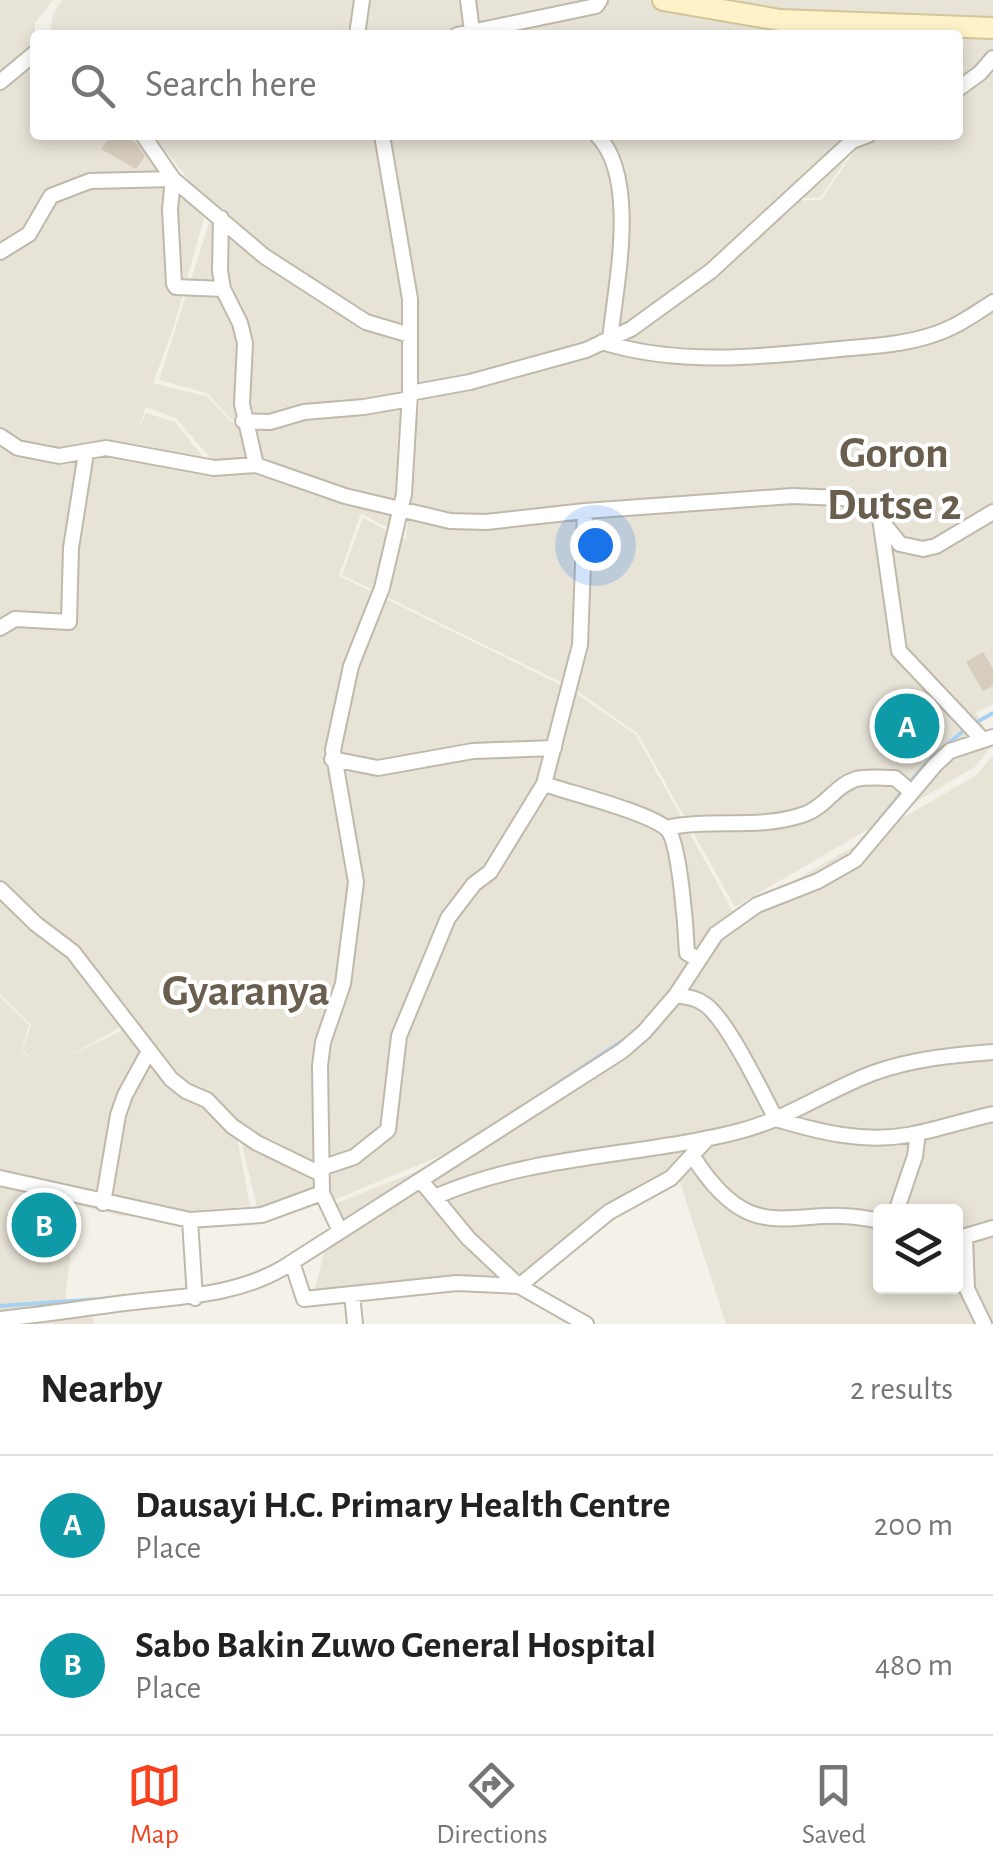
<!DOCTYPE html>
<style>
:root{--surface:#fff;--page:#f6f6f6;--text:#222;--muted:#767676;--line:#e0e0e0;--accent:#f7401d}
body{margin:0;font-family:"Alegreya Sans",sans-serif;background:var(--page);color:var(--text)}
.controls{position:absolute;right:30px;bottom:30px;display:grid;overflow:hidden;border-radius:10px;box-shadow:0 5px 15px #0003}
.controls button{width:90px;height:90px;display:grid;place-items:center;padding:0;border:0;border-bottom:2px solid var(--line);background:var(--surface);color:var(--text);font:50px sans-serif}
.you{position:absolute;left:595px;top:545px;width:35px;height:35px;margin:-25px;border:8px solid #fff;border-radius:50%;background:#1a73e8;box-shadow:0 0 0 15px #1a73e833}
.badge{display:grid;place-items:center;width:65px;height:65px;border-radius:50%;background:var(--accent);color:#fff;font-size:32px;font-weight:700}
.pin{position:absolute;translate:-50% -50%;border:5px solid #fff;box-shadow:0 2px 10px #0006}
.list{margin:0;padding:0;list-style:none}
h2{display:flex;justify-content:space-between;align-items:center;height:130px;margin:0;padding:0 40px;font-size:42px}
h2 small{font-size:32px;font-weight:400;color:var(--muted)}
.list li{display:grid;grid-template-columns:65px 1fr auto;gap:30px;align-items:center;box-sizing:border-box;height:140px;padding:0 40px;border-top:2px solid var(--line)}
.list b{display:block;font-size:38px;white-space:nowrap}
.list p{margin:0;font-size:32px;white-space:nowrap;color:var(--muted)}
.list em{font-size:32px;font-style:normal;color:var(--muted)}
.icon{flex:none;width:55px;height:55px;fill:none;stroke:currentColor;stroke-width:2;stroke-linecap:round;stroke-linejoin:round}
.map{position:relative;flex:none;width:993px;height:1324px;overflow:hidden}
.search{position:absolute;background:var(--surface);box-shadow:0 5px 15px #0003;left:30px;right:30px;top:30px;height:110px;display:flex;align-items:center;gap:25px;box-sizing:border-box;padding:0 35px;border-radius:10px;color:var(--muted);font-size:38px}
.sheet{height:410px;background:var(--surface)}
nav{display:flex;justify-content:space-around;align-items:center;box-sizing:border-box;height:140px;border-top:2px solid var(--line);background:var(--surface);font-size:28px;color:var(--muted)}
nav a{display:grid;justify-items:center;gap:5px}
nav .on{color:var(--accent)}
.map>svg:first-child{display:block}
.residential{fill:#e8e3d7;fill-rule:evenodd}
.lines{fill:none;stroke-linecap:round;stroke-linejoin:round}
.stream{stroke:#a6d1f0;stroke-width:4}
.building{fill:#d6cdbe}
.street-casing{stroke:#c0b9ab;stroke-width:18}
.secondary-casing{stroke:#d3c599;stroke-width:24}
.street{stroke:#fff;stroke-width:14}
.secondary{stroke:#fef2c9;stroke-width:20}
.labels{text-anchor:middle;stroke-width:8;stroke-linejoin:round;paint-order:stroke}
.district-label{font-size:45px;font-weight:bold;fill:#6a5f4e;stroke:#fff}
</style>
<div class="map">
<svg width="993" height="1324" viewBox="0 0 993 1324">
<rect width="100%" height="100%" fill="#f4f1e9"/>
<path class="residential" d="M 0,0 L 53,0 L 35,23 L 35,135 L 137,135 L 204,218 L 174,326 L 153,383 L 208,397 L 229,420 L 246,431 L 250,468 L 241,470 L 218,467 L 176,418 L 146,407 L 138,430 L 146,413 L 175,422 L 214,471 L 254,474 L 250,429 L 229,417 L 207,393 L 159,380 L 211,217 L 270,262 L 216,214 L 153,135 L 879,135 L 857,144 L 820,198 L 794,198 L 752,236 L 795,201 L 821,200 L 857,147 L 886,135 L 958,135 L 958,99 L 977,87 L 993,64 L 993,704 L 976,712 L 993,744 L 975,767 L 735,907 L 638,734 L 573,688 L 342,575 L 363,518 L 406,540 L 415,429 L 422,392 L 495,373 L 420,390 L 411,429 L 404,537 L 361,513 L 339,576 L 571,690 L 636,735 L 733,912 L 714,927 L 977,775 L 993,755 L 993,1324 L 726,1324 L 678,1176 L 661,1182 L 648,1182 L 512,1282 L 417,1281 L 314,1292 L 333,1219 L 327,1207 L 475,1148 L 591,1061 L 474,1142 L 324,1204 L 258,1212 L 239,1131 L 162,1068 L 123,1026 L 60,1061 L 124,1029 L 161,1070 L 236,1132 L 250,1206 L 121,1216 L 77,1205 L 65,1298 L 93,1318 L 94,1324 L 0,1324 L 0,997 L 29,1025 L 21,1051 L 46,1068 L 22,1050 L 31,1025 L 0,994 ZM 880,1212 L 956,1212 L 956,1286 L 880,1286 Z
M 62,0 L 993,0 L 993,60 L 976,85 L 958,96 L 958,35 L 50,35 L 53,14 Z"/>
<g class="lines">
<path class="stream" d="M 975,723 L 993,713
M 909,783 L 933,756 L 967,728
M 859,845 L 903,791
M 551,1088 L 627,1038
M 0,1306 L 114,1298"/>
</g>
<path class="building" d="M 111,135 L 123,135 L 136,143 L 145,156 L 136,169 L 101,149 Z
M 983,652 L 993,669 L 993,686 L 983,691 L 966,662 Z
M 19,1210 L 71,1215 L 68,1248 L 16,1245 Z"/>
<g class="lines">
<defs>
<path id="street" d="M 468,0 L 472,31
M 357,35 L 362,0
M 457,35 L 596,6 L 600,0
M 0,82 L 35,53
M 958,89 L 980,73 L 993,58
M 143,135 L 173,179 L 264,256 L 366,322 L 410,335
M 597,135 C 639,178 616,283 610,339
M 221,218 L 220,271 L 223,289 L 240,323 L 245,343 L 242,404 L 256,465
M 0,252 L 29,234 L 51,196 L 90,181 L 173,179 L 170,209 L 174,284 L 176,287 L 223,289
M 602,342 C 678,366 762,357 840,349 C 871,346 902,345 932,335 C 955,328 973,315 993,302
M 410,393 L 470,382 L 586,350 L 631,329 L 711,271 L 852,141 L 868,135
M 243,421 L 270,422 L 304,412 L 364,407 L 410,399
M 0,436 L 18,448 L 59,456 L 106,448 L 214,468 L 256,465 L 345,496 L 450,521 L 486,522 L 585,511 L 792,496 L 843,498 L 871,508 L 900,544 L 923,549 L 936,546 L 993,512
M 880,518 L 899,651 L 983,740
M 0,628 L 15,619 L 69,622 L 71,548 L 86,453
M 332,759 L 378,768 L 473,751 L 554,748
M 544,784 C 570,793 652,813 668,830 C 680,845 686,931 687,953 L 698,959
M 666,828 C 711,818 761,830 805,814 C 825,807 836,785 856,779 C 868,776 883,778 895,778 L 910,791
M 0,889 L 36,924 L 73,952 L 171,1079 L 186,1091 L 207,1100 L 232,1126 L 257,1143 L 321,1174
M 676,995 C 687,997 697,998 706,1005 C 729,1023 761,1091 776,1119 C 819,1132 863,1143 908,1135 C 937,1130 965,1120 993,1114
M 692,1155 C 756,1257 794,1200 880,1221
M 321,1168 L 354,1157 L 388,1130 L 399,1036 L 448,918 L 474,884 L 490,872 L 544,784 L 580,645 L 585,511
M 0,1178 L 190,1220 L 262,1215 L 322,1193
M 422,1182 L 468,1238 L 519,1286 L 586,1324
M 435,1197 C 531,1154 640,1157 740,1131 C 787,1119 828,1090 873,1073 C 912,1059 952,1055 993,1052
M 103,1203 L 118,1115 L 125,1095 L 149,1051
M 896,1212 L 915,1156 L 918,1133
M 190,1220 L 195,1298
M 340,1231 L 322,1193 L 320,1066 L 323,1042 L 343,984 L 356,882 L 333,750 L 351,666 L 382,588 L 404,494 L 410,393 L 410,299 L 382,135
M 965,1238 L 967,1289 L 984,1324
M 956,1239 L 993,1228
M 292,1262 L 304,1299 L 457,1283 L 519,1286 L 609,1212 L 671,1178 L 708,1138
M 352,1294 L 355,1324
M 0,1319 C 39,1315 78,1309 117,1304 C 174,1296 231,1298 283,1268 L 622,1051 L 644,1032 L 676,995 L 716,934 L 757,905 L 818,881 L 855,860 L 935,765 L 950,751 L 993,737"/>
<path id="secondary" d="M 663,0 L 780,20 L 993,28"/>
</defs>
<use href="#street" class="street-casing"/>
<use href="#secondary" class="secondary-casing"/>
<use href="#street" class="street"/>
<use href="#secondary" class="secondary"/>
</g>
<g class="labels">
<g class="district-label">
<text x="894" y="467">Goron<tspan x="894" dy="52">Dutse 2</tspan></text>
<text x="246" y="1005">Gyaranya</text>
</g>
</g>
</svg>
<div class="controls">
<button><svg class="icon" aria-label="layers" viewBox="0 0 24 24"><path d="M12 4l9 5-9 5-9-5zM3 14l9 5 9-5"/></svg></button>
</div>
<div class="you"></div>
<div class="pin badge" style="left:907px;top:726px;background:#0f9aa8">A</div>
<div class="pin badge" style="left:44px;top:1225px;background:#0f9aa8">B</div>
<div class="search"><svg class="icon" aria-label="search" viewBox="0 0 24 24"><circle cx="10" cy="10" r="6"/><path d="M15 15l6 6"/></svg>Search here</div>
</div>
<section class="sheet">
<h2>Nearby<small>2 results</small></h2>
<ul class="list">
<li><span class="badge" style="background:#0f9aa8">A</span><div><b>Dausayi H.C. Primary Health Centre</b><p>Place</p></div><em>200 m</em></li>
<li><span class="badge" style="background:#0f9aa8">B</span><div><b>Sabo Bakin Zuwo General Hospital</b><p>Place</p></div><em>480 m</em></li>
</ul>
</section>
<nav>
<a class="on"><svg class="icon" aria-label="map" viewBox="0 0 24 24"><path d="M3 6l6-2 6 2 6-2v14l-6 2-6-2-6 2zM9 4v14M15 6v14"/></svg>Map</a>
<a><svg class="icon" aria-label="directions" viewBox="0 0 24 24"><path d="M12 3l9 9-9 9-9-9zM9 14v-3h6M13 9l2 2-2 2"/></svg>Directions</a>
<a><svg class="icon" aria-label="saved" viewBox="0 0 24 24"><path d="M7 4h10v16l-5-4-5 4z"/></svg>Saved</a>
</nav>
